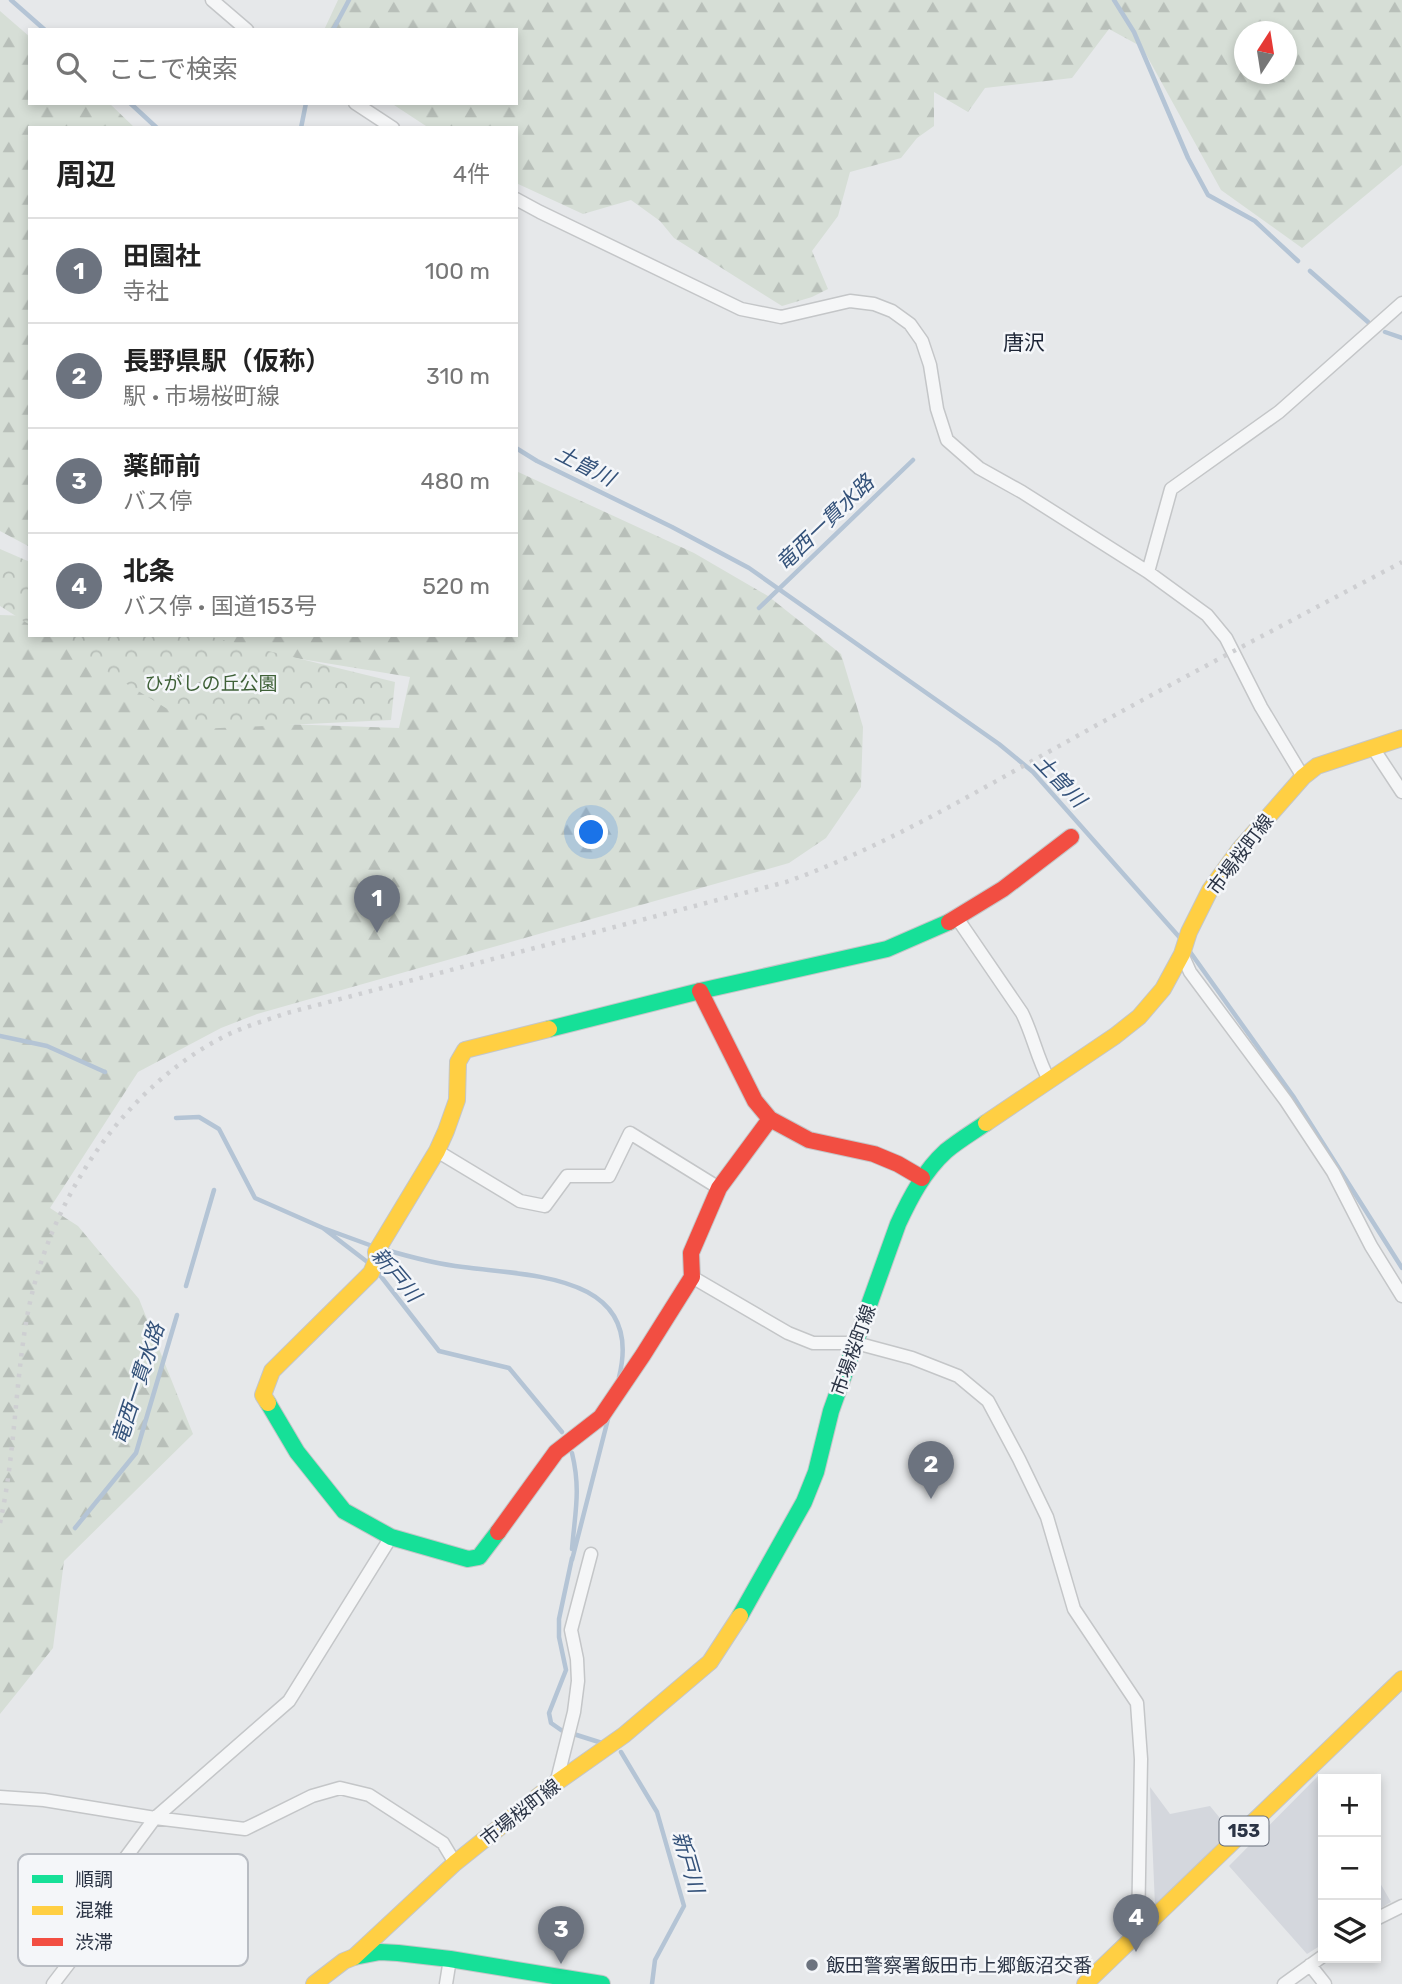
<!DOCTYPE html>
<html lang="ja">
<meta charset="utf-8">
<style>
:root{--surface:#fff;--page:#f2f2f2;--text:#222;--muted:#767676;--line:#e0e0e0;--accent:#6c737f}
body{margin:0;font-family:Rubik,"Noto Sans JP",sans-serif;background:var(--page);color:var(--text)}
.controls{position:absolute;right:21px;bottom:21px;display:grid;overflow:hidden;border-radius:0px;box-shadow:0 4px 10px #0003}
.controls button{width:63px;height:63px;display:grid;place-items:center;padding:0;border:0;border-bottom:2px solid var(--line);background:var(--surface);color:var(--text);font:35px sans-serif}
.compass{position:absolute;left:1234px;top:21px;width:63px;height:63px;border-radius:50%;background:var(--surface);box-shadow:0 4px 10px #0003;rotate:12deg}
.you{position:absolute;left:592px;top:833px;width:24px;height:24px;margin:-18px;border:5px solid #fff;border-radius:50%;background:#1a73e8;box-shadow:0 0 0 10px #1a73e833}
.badge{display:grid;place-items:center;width:46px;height:46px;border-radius:50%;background:var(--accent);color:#fff;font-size:23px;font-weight:700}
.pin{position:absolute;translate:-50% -58px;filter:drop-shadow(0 2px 4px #0008)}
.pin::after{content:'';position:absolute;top:37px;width:24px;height:21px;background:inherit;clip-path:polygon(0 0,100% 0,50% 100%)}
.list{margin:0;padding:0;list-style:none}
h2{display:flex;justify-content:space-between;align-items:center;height:91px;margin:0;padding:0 28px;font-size:30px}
h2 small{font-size:23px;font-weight:400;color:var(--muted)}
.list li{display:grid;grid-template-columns:46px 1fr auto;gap:21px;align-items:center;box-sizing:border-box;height:105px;padding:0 28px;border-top:2px solid var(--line)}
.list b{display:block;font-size:26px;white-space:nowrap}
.list p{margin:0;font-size:23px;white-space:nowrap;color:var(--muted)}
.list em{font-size:23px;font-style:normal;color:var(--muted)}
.icon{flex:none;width:38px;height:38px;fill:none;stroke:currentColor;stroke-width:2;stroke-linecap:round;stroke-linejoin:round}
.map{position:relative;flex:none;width:1402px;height:1984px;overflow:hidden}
.search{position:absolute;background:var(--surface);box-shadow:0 4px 10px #0003;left:28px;top:28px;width:490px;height:77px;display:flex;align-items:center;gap:18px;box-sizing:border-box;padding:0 24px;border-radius:0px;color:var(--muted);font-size:26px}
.panel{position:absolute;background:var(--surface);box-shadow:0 4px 10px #0003;left:28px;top:126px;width:490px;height:511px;border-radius:0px}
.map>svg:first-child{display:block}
.built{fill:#d4d7dd}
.forest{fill:url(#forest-firs);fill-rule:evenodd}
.park{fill:url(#park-crowns)}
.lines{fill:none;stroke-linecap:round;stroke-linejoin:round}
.stream{stroke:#b4c4d5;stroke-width:4.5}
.street-casing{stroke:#c4c6c8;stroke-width:15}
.fast-casing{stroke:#c4c6c8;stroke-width:18}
.slow-casing{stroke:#c4c6c8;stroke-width:18}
.jam-casing{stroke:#c4c6c8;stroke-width:18}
.street{stroke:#f5f6f7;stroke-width:12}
.fast{stroke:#16e098;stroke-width:16}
.slow{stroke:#ffcf43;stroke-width:16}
.jam{stroke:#f24e42;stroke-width:16}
.rail{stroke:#cecfd2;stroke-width:4.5;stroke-dasharray:3.5 7;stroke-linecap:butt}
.poi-dot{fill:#6c737f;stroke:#f4f6f9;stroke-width:2.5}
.labels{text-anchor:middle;stroke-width:5;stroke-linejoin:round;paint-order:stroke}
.shield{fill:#f4f6f9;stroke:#676e7b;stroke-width:2}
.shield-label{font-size:18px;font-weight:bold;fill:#2b3445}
.park-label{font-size:19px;fill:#3f6138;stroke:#f4f6f9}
.street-label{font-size:19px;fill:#2b3445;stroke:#f4f6f9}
.poi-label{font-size:19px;fill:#2b3445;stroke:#f4f6f9;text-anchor:start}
.neighbourhood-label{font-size:21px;fill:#1d2536;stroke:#f4f6f9}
.water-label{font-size:21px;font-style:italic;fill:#34527a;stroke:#f4f6f9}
.key{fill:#f4f6f9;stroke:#b8bcc3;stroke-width:2}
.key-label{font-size:19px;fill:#2b3445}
</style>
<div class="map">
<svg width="1402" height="1984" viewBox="0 0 1402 1984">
<defs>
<pattern id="forest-firs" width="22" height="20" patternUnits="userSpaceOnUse" patternTransform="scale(1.75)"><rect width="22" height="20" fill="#d6ded6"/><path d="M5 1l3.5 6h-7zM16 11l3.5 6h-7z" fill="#b8bfb9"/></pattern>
<pattern id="park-crowns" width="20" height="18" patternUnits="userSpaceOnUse" patternTransform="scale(1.75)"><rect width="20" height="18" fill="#d6ded6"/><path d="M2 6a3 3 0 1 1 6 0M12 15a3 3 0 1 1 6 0" fill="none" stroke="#b8bfb9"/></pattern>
</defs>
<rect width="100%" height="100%" fill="#e6e8ea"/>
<path class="built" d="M 1318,1776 L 1323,1786 L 1323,1944 L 1307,1954 L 1229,1866 Z
M 1150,1787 L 1170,1814 L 1210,1806 L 1233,1834 L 1155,1906 Z
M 1376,1876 L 1391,1902 L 1376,1911 Z"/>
<path class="forest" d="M 338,0 L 1402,0 L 1402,165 L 1302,248 L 1221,190 L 1142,47 L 1109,29 L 1072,78 L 985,88 L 968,112 L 934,92 L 934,126 L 917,138 L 901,158 L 850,172 L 838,216 L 812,251 L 828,289 L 812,297 L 782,306 L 674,238 L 660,221 L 631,200 L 583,214 L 516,183 L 516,128 L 429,128 L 391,103 L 516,103 L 516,30 L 324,30 ZM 1244,32 L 1286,32 L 1286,74 L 1244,74 Z
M 0,11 L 30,37 L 30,103 L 109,103 L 135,128 L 30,128 L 30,547 L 0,531 Z
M 516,471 L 694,553 L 768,596 L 841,654 L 863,727 L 861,787 L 826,838 L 789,863 L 257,1014 L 221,1028 L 138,1072 L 50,1208 L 78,1226 L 139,1299 L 193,1434 L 64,1561 L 53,1648 L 0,1714 L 0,615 L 30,616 L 30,635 L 67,635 L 197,721 L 399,728 L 410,677 L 197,642 L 185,635 L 516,635 Z"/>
<path class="park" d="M 0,549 L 30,562 L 30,625 L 0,606 Z
M 47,635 L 203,635 L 395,682 L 391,720 L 200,729 Z"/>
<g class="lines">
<path class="stream" d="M 11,0 L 45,30
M 1114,0 L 1134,32 L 1188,158 L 1208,195 L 1255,221 L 1298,261
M 333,30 L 349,0
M 130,103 L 157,128
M 301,128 L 306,103
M 1310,271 L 1368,322
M 1385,332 L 1402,338
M 516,448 L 537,461 L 672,527 L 749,568 L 999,744 L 1033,772 L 1181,939
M 759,608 L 913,460
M 1188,949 L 1293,1096 L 1402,1268
M 0,1036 L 47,1046 L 105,1072
M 176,1118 L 199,1117 L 219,1129 L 255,1198 L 323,1228 L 370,1264
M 323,1228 L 375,1247
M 383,1249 C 410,1257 435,1264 463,1267 C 530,1276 645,1274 619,1377
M 376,1270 L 439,1351 L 509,1368 L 562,1432
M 186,1286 L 214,1190
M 572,1453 C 581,1490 575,1512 572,1549
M 75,1528 L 136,1453 L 177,1315
M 572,1558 L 559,1619 L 559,1637 L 566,1670 L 549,1713 L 551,1723 L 561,1730 L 602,1743
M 572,1560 L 608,1419
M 621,1752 L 657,1812 L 684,1906 L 655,1960 L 652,1984"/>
<defs>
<path id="street" d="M 212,0 L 247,30
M 355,103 L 393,128
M 516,199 L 540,212 L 741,309 L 781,317 L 850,301 L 874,304 L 892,311 L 910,324 L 922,341 L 930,365 L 937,409 L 947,440 L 979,468 L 1022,492 L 1148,572 L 1207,615 L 1226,638 L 1261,707 L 1303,777
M 1148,572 L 1171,489 L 1279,412 L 1402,303
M 1373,748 L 1402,792
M 957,918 L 1022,1013 C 1033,1035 1037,1058 1049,1080
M 1182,954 L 1190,972 L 1286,1101 L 1333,1172 L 1371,1246 L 1402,1296
M 437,1151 L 520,1201 L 545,1206 L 567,1176 L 609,1176 L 630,1133 L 719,1188
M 692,1277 L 788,1333 L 813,1343 L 856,1343 L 912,1358 L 958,1376 L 988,1401 L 1019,1459 L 1047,1517 L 1074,1609 L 1137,1703 L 1141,1759 L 1138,1933
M 556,1784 L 574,1712 L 578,1681 L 577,1659 L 571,1630 L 591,1554
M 0,1797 L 44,1800 L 155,1818 L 245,1829 L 312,1796 L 340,1788 L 369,1795 L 443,1843 L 455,1863
M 1376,1919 L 1402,1906
M 1310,1965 L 1325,1984
M 53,1984 L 73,1958 L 112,1876 L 155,1818 L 289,1701 L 391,1537
M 446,1984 L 450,1959
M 1284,1984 L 1323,1956"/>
<path id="fast" d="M 549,1029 L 700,991 L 887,949 L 949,922
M 268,1403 L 297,1452 L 344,1511 L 391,1537 L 468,1559 L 479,1557 L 498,1532
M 740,1616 L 804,1502 L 816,1472 L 831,1411 L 898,1224 C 910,1198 924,1171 946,1151 C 958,1141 973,1132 986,1123
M 354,1957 L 380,1952 L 398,1953 L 450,1959 L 602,1984"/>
<path id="slow" d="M 986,1123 L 1115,1036 L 1139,1017 L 1163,989 L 1182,954 L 1189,932 L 1210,890 L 1239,850 L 1303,777 L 1317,766 L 1402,738
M 268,1403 L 263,1395 L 272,1371 L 371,1273 L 377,1259 L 376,1252 L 437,1151 L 446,1131 L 457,1100 L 458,1062 L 465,1050 L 549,1029
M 314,1984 L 344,1961 L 354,1957 L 455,1863 L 546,1790 L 624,1735 L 710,1662 L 740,1616
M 1085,1984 L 1402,1679"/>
<path id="jam" d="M 949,922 L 1003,889 L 1071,837
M 700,991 L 755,1101 L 770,1119 L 809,1140 L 874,1154 L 898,1164 L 922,1178
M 498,1532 L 556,1452 L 601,1417 L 643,1355 L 692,1277 L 691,1253 L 719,1188 L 770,1119"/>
</defs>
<use href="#street" class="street-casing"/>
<use href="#fast" class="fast-casing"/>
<use href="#slow" class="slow-casing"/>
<use href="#jam" class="jam-casing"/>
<use href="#street" class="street"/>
<use href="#fast" class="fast"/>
<use href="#slow" class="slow"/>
<use href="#jam" class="jam"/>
<path class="rail" d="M 0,1523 C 15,1455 15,1385 27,1317 C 48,1203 121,1088 227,1035 C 246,1026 267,1020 287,1013 L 786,882 C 885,847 977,791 1070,740 C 1179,679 1291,621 1402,562"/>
</g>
<circle class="poi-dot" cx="812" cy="1965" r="7"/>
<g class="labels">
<rect class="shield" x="1219.5" y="1816.5" width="49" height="29" rx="5"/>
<g class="shield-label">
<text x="1244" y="1837">153</text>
</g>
<g class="park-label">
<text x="211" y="690">ひがしの丘公園</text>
</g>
<g class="street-label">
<text transform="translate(1240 854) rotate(-53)" y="7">市場桜町線</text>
<text transform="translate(853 1350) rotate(-70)" y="7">市場桜町線</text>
<text transform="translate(520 1812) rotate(-38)" y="7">市場桜町線</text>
</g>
<g class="poi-label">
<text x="826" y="1972">飯田警察署飯田市上郷飯沼交番</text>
</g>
<g class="neighbourhood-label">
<text x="1024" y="350">唐沢</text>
</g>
<g class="water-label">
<text transform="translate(585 466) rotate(27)" y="7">土曽川</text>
<text transform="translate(825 523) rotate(-44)" y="7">竜西一貫水路</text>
<text transform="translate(1060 781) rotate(46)" y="7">土曽川</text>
<text transform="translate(396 1275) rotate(50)" y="7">新戸川</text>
<text transform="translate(138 1384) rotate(-72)" y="7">竜西一貫水路</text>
<text transform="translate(688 1862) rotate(74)" y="7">新戸川</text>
</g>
</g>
<rect x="18" y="1854" width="230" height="112" rx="10" class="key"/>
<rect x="32" y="1875" width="31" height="8" fill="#16e098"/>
<rect x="32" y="1906" width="31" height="9" fill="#ffcf43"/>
<rect x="32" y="1938" width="31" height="8" fill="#f24e42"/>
<g class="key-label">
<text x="75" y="1886">順調</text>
<text x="75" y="1917">混雑</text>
<text x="75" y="1949">渋滞</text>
</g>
</svg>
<div class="controls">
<button>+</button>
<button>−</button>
<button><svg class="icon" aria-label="layers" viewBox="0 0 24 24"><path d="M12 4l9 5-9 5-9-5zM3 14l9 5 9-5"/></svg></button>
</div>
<svg class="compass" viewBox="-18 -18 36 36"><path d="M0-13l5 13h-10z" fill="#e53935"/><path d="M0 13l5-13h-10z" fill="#767676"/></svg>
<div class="you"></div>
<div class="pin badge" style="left:377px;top:933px">1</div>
<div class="pin badge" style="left:931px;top:1499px">2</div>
<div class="pin badge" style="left:561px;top:1964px">3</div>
<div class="pin badge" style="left:1136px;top:1952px">4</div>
<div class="search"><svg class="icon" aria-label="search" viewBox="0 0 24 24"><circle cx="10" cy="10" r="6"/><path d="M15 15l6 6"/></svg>ここで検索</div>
<section class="panel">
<h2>周辺<small>4件</small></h2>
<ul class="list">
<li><span class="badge">1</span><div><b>田園社</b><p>寺社</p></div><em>100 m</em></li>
<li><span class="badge">2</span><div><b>長野県駅（仮称）</b><p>駅 · 市場桜町線</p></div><em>310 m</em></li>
<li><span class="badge">3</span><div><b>薬師前</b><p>バス停</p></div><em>480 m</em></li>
<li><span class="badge">4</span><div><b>北条</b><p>バス停 · 国道153号</p></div><em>520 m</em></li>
</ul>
</section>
</div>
